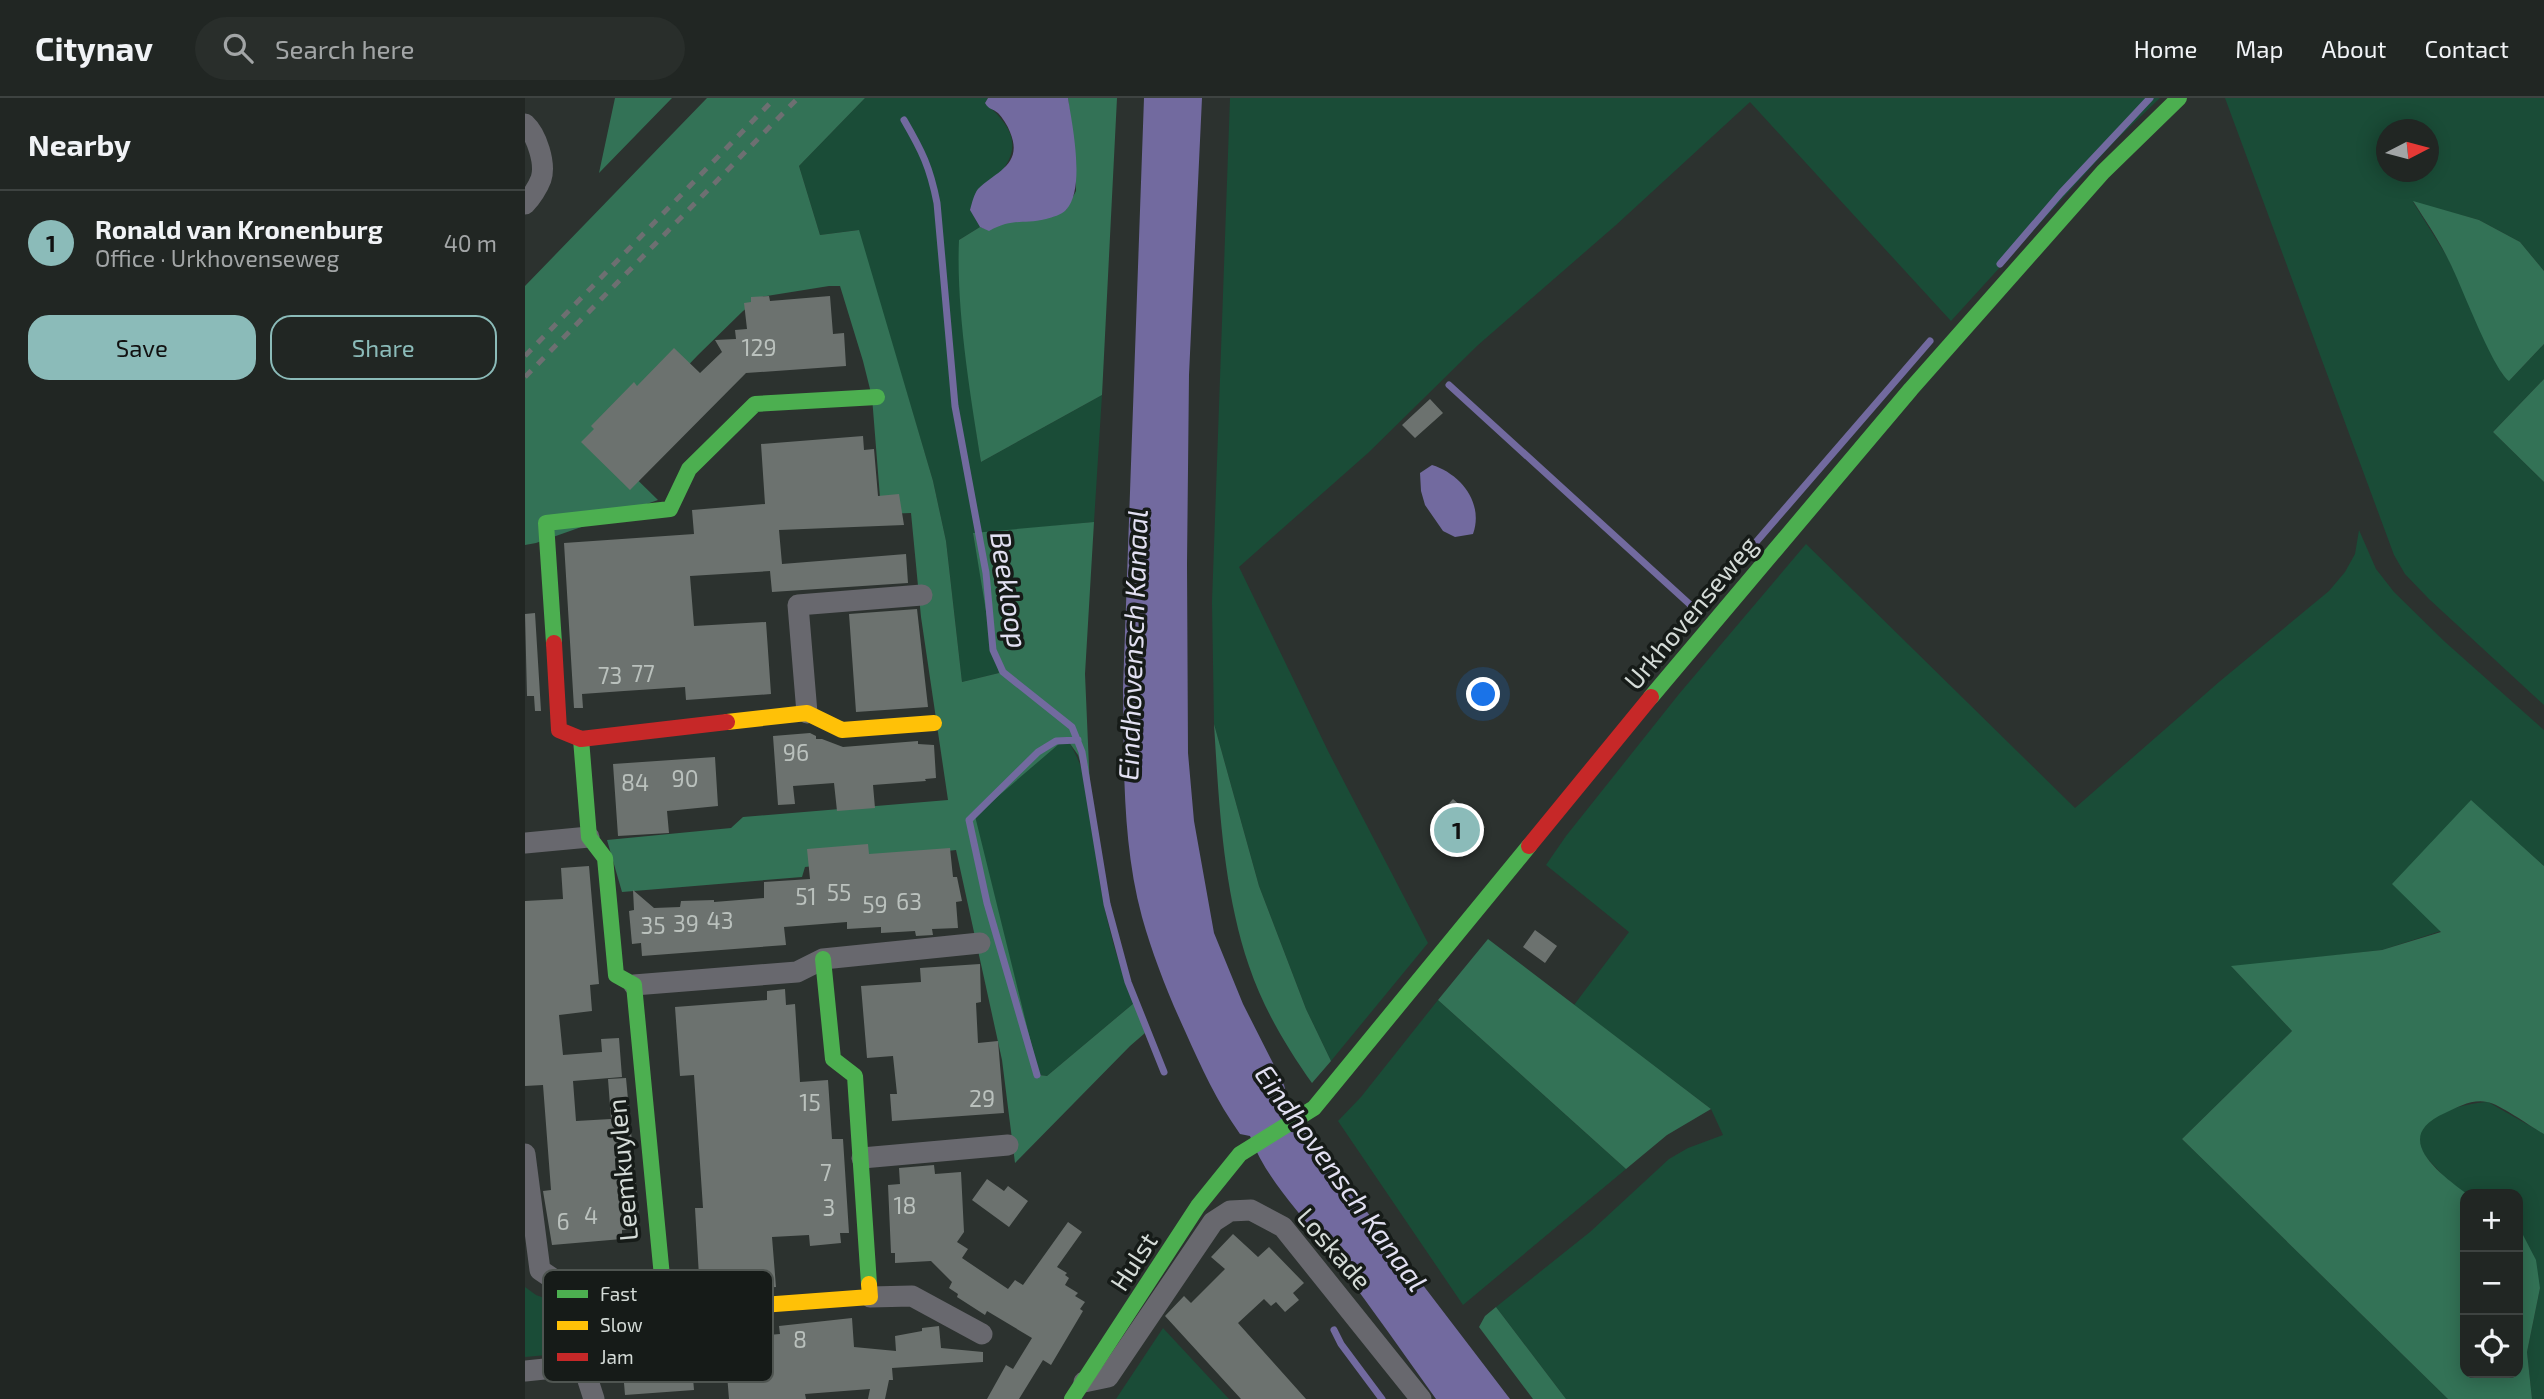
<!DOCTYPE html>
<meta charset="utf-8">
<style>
:root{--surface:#212623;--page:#292e2b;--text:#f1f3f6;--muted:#a2a5a6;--line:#3e4341;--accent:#8bbbb9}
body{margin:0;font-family:"Exo 2",sans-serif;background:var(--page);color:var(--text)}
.controls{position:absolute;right:21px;bottom:21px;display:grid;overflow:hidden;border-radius:14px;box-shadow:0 4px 18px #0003}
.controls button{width:63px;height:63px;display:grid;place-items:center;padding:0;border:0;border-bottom:2px solid var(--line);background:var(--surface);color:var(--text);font:35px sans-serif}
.compass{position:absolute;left:1851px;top:21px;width:63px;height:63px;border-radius:50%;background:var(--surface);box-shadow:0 4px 18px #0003;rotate:84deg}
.you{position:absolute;left:959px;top:597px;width:24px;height:24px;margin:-18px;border:5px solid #fff;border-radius:50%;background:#1a73e8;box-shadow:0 0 0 10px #1a73e833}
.badge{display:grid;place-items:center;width:46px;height:46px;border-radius:50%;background:var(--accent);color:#111;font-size:23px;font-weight:700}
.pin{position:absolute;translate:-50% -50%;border:4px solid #fff;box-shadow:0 2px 7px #0006}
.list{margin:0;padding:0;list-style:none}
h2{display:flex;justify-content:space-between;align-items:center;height:91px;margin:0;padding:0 28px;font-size:30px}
h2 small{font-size:23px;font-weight:400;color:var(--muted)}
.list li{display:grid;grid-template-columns:46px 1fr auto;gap:21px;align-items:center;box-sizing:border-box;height:105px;padding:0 28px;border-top:2px solid var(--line)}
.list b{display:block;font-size:26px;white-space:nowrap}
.list p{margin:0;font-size:23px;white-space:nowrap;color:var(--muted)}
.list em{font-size:23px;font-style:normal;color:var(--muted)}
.actions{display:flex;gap:14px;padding:21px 28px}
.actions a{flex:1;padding:16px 0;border:2px solid var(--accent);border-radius:21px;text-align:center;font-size:24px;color:var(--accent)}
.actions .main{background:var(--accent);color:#111}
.icon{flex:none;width:38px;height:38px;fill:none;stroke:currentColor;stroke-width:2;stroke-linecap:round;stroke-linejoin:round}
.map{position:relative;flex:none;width:2019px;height:1301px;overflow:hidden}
header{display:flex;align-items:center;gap:42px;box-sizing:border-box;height:98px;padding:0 35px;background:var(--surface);border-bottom:2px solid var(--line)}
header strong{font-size:33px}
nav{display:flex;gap:38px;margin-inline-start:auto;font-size:24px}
.search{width:490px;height:63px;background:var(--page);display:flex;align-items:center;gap:18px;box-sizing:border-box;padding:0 24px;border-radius:38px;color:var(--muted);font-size:26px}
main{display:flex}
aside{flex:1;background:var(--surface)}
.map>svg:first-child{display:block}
.green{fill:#1a4c37;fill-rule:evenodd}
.forest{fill:#337256}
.water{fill:#726a9f}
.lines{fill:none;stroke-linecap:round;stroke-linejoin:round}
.stream{stroke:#726a9f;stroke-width:7}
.building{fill:#6c726f}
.street{stroke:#68686e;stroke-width:21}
.fast{stroke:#4caf50;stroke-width:16}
.slow{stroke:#ffc107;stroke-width:16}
.jam{stroke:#c62828;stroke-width:16}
.rail{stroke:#6d6f71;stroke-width:5;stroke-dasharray:9 9;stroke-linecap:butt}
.labels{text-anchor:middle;stroke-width:7;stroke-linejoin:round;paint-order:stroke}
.number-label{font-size:23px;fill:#bac1bd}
.street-label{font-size:26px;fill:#d4dbd7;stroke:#161b18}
.water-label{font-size:28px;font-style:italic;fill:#e2e0f2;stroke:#161b18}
.key{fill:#161b18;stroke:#4f5551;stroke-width:2}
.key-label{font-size:19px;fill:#d4dbd7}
</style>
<header>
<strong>Citynav</strong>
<div class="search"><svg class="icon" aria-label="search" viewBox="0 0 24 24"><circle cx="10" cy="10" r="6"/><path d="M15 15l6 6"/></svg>Search here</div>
<nav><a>Home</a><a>Map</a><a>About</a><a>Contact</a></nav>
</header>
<main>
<aside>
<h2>Nearby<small></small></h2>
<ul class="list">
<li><span class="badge">1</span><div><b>Ronald van Kronenburg</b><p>Office · Urkhovenseweg</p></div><em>40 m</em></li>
</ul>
<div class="actions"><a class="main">Save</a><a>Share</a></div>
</aside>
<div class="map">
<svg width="2019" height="1301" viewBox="0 0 2019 1301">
<rect width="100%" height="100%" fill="#2c322f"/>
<path class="green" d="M 340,0 L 463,0 L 460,5 C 514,50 477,71 445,111 L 455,129 L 434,142 C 438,217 444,290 456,364 L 577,297 L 569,424 L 448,436 L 474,575 L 437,584 L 421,443 L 408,383 L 333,132 L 295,137 L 274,68 Z
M 705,0 L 1635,0 L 1590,43 L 1426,223 L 1225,4 L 1091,127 L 953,247 L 843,355 L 714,469 L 803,653 L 903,845 L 806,963 L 781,911 L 734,788 L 689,626 L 687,504 Z
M 1700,0 L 2019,0 L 2019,173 L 1995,144 L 1954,122 L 1888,104 L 1923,160 L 1978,277 L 1985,282 L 2019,246 L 2019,281 L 1968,334 L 2019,384 L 2019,607 L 1904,501 L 1880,476 L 1869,457 ZM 1862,32 L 1904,32 L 1904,74 L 1862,74 Z
M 1834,432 L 1851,471 L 1869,494 L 1919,543 L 2019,632 L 2019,768 L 1945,702 L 1916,833 L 1857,852 L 1707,869 L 1767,933 L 1657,1041 L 1923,1301 L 1041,1301 L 971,1209 L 1065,1134 L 1144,1061 L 1163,1050 L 1198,1037 L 1186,1011 L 1049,907 L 1104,834 L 1021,767 L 1041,738 L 1154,596 L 1281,446 L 1550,710 L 1694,584 L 1804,493 L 1820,474 L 1830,456 Z
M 541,640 C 571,683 566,735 575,785 C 582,827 593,866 609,905 L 522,978 L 514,977 L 449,718 Z
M 913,902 L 1101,1071 L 938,1207 L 813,1023 L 836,999 Z
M 1963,1004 L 2019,1036 L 2019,1301 L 2007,1301 L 2002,1254 L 2015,1190 L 1998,1138 L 1993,1134 L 1993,1096 C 1980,1096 1955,1100 1943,1096 C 1933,1093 1920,1080 1913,1072 C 1906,1064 1896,1056 1895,1045 C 1890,1016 1942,1005 1963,1004 Z
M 0,1189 L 11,1197 L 39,1207 L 43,1255 L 0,1259 Z
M 638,1230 L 704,1301 L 591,1301 Z"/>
<path class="forest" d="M 90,0 L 147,0 L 74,75 Z
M 182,0 L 340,0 L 274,68 L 295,137 L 334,132 L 408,383 L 421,443 L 437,584 L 474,575 L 466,543 L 448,435 L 569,424 L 560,576 L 565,692 L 553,657 L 541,640 L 450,718 L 514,977 L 522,978 L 609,905 L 620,935 L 605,948 L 490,1065 L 477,962 L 431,752 L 280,769 L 277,779 L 97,794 L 82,742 L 206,730 L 218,719 L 423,702 L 396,519 L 386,415 L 358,416 L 356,412 L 347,299 L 338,263 L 315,188 L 304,188 L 236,199 L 218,213 L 173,257 L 84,350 L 86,356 L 133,402 L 11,445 L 0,447 L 0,188 Z
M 543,0 L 592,0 L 577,297 L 456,364 C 445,295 431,211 434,142 L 455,129 L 464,132 L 480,124 L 541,112 L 551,93 L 550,63 Z
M 1888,103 L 1954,122 L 1995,144 L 2019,173 L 2019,246 L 1984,283 C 1966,268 1937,188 1924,163 C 1914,142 1900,122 1888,103 Z
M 2019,281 L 2019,384 L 1968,334 Z
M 689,626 L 734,788 L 781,911 L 806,963 L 787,985 C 762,950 738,910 724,868 C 698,791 694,706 689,626 Z
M 1946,702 L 2019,768 L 2019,1036 C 2006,1029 1975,1006 1962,1004 C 1947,1001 1933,1009 1920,1015 C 1865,1039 1914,1075 1942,1096 L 1940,1096 L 1940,1275 L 1993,1275 L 1993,1134 L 1998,1137 L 2011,1162 L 2015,1190 L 2002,1254 L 2007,1301 L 1923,1301 L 1657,1041 L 1767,933 L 1706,868 L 1857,852 L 1916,834 L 1867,786 Z
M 963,841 L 1186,1011 L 1142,1037 L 1101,1071 L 913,902 Z
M 971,1209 L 1041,1301 L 1008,1301 L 954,1229 L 960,1218 Z"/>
<path class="water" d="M 463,0 L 543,0 C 547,26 561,91 541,112 C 536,117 528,119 521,121 C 497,127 489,119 464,133 L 455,129 L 445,112 C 447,105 449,96 453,91 C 470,74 499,67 485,34 C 483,28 477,19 473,15 C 467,10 464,12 460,5 Z
M 619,0 L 677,0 L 664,277 L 662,466 L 663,655 L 669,723 L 689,835 L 718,906 L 759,987 L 764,1006 L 761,1017 L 769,1032 L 781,1034 L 985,1301 L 911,1301 C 873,1248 836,1195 797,1144 C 771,1110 740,1079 725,1038 L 715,1036 C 691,1002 677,971 660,933 C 643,896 628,858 617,819 C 597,745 599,666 598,591 Z
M 907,367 C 936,376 959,405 948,436 L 930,439 L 918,433 L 900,407 L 896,393 L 895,375 Z"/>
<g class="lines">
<path class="stream" d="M 379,22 C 397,53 405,69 412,105 L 430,308 L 461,475 L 468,552 L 478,574 L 547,629 L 557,654 L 582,806 L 603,884 L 639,974
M 1475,166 L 1536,95 L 1625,0
M 924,287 L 1171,512 L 1130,561
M 1181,502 L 1405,243
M 512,977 L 462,805 L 444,722 L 513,654 L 531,643 L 553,642
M 809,1232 L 816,1246 L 857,1301"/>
</g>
<path class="building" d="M 244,198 L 245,203 L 305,198 L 308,236 L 319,235 L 321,268 L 221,275 L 105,392 L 56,344 L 69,331 L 66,328 L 109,284 L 112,288 L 149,250 L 175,275 L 197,254 L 190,242 L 211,241 L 210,232 L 222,231 L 219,205 L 226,204 L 226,199 Z
M 905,301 L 918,315 L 890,340 L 877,327 Z
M 338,338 L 339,352 L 349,351 L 353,398 L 374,396 L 379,427 L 254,432 L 257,466 L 381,456 L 383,485 L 247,494 L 245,473 L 165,478 L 169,528 L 241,524 L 246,596 L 161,602 L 160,589 L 99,593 L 57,596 L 58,610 L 49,610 L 39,445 L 169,436 L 167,412 L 240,406 L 236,346 Z
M 392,511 L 403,609 L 331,614 L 324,516 Z
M 10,515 L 16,613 L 10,613 L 9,598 L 2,598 L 0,516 Z
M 285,635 L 291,638 L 291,641 L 297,641 L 318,649 L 393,643 L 393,646 L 409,647 L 411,680 L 400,681 L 401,683 L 348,687 L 350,710 L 312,713 L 309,685 L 268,688 L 270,706 L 253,707 L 248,638 Z
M 190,659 L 193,708 L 142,713 L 144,735 L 93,738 L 88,666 Z
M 928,701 L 960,729 L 942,750 L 909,722 Z
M 343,746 L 344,756 L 425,750 L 428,779 L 432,779 L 437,803 L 431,804 L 433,830 L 407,831 L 408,837 L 391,838 L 390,833 L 356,835 L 356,829 L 322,831 L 322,824 L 259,829 L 261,847 L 117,858 L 116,845 L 107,846 L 104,813 L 109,812 L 108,792 L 129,810 L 155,809 L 156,803 L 189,802 L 189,804 L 239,800 L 239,784 L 285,781 L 282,751 Z
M 64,768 L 74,886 L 65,887 L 67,913 L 34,917 L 38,957 L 77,954 L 76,941 L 94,940 L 97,979 L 48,983 L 51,1023 L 86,1021 L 83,981 L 101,980 L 115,1131 L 97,1132 L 97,1141 L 27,1147 L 18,1093 L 26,1092 L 18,987 L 0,988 L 0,803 L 38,801 L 36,770 Z
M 1010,832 L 1032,848 L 1020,865 L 998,849 Z
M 455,866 L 456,904 L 451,905 L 453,945 L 473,943 L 479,1015 L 367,1023 L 365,996 L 372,996 L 368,958 L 342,960 L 336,888 L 396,884 L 395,870 Z
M 260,891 L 261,907 L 270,906 L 275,984 L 303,982 L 307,1041 L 318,1041 L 324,1135 L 315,1135 L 316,1145 L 285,1148 L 284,1137 L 247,1139 L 251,1189 L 175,1195 L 170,1110 L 178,1110 L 169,977 L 155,978 L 150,909 L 242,902 L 242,893 Z
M 409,1067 L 410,1076 L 436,1074 L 439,1134 L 432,1144 L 443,1151 L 437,1160 L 483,1191 L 490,1182 L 498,1187 L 543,1124 L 557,1134 L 532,1169 L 542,1175 L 540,1177 L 544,1180 L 540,1187 L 553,1195 L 550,1198 L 560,1204 L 555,1211 L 558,1213 L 526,1267 L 518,1262 L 494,1301 L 462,1301 L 481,1267 L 488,1271 L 507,1240 L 462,1213 L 460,1217 L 432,1199 L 433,1196 L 424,1190 L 427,1184 L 406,1163 L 370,1165 L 370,1155 L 366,1155 L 363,1087 L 375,1086 L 374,1070 Z
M 462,1081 L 479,1093 L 483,1088 L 503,1103 L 484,1129 L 447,1102 Z
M 708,1136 L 733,1159 L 744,1149 L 779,1185 L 768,1195 L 774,1202 L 760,1214 L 751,1204 L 746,1208 L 739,1201 L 713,1225 L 781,1301 L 716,1301 L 640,1218 L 659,1198 L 666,1205 L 700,1171 L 686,1159 Z
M 327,1220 L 329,1249 L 371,1253 L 370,1238 L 397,1233 L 397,1230 L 414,1228 L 416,1250 L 458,1254 L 458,1264 L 367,1270 L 368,1282 L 364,1282 L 360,1301 L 343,1301 L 345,1291 L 280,1296 L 281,1301 L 204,1301 L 200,1252 L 208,1251 L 208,1240 L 255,1236 L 254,1228 Z
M 128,1234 L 129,1248 L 165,1244 L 169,1292 L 100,1297 L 95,1237 Z"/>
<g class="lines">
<path class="street" d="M 0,26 C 12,37 21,66 16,81 C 13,89 6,100 0,106
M 282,615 L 273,507 L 397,497
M 0,745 L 64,739
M 109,887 L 272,874 L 298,861 L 455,845
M 0,1056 L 15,1172 L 52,1197 L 58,1267 L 69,1301
M 337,1060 L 483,1047
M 345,1199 L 387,1198 L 457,1236
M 0,1273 L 58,1267
M 559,1284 L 583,1279 L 688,1124 L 705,1113 L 726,1112 L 758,1129 L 896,1301"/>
<path class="fast" d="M 29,545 L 21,425 L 145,411 L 164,371 L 230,306 L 352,299
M 1126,599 L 1386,291 L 1578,74 L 1654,0
M 56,641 L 64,739 L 80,760 L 91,877 L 109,887 L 138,1189
M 298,861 L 308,961 L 330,978 L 344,1186
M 547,1301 L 673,1108 L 715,1056 L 789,1010 L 1004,748"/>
<path class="slow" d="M 202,624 L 282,615 L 317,632 L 409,625
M 138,1189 L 140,1214 L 345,1199 L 344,1186"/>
<path class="jam" d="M 29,545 L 34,632 L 56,641 L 202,624
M 1004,748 L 1126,599"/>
<path class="rail" d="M 0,258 L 250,0
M 0,279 L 273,0"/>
</g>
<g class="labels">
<g class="number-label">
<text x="234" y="258">129</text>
<text x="118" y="584">77</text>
<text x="85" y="586">73</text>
<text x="271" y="663">96</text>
<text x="160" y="689">90</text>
<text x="110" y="693">84</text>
<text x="314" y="803">55</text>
<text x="281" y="807">51</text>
<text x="384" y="812">63</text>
<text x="350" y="815">59</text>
<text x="195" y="831">43</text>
<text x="161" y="834">39</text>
<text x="128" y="836">35</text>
<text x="457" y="1009">29</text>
<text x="285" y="1013">15</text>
<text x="301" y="1083">7</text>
<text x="380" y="1116">18</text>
<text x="304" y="1118">3</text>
<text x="66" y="1126">4</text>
<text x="38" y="1132">6</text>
<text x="275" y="1250">8</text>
</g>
<g class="street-label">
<text transform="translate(1166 515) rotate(-50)" y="9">Urkhovenseweg</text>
<text transform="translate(98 1072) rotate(-95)" y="9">Leemkuylen</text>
<text transform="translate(809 1151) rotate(49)" y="9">Loskade</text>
<text transform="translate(609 1164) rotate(-57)" y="9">Hulst</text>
</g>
<g class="water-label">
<text transform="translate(484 492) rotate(81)" y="10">Beekloop</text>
<text transform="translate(608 547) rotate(-88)" y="10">Eindhovensch Kanaal</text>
<text transform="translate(816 1080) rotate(54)" y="10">Eindhovensch Kanaal</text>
</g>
</g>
<rect x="18" y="1172" width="230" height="112" rx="10" class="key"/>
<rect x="32" y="1192" width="31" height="8" fill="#4caf50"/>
<rect x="32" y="1223" width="31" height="9" fill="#ffc107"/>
<rect x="32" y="1255" width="31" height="8" fill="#c62828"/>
<g class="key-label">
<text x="75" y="1203">Fast</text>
<text x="75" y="1234">Slow</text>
<text x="75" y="1266">Jam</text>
</g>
</svg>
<div class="controls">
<button>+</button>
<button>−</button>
<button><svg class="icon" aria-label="locate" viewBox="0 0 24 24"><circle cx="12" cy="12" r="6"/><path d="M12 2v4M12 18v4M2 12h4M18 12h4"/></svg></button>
</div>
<svg class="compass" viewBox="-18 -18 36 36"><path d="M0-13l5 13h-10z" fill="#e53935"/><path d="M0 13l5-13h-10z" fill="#a2a5a6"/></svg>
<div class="you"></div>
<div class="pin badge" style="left:932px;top:732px">1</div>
</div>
</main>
